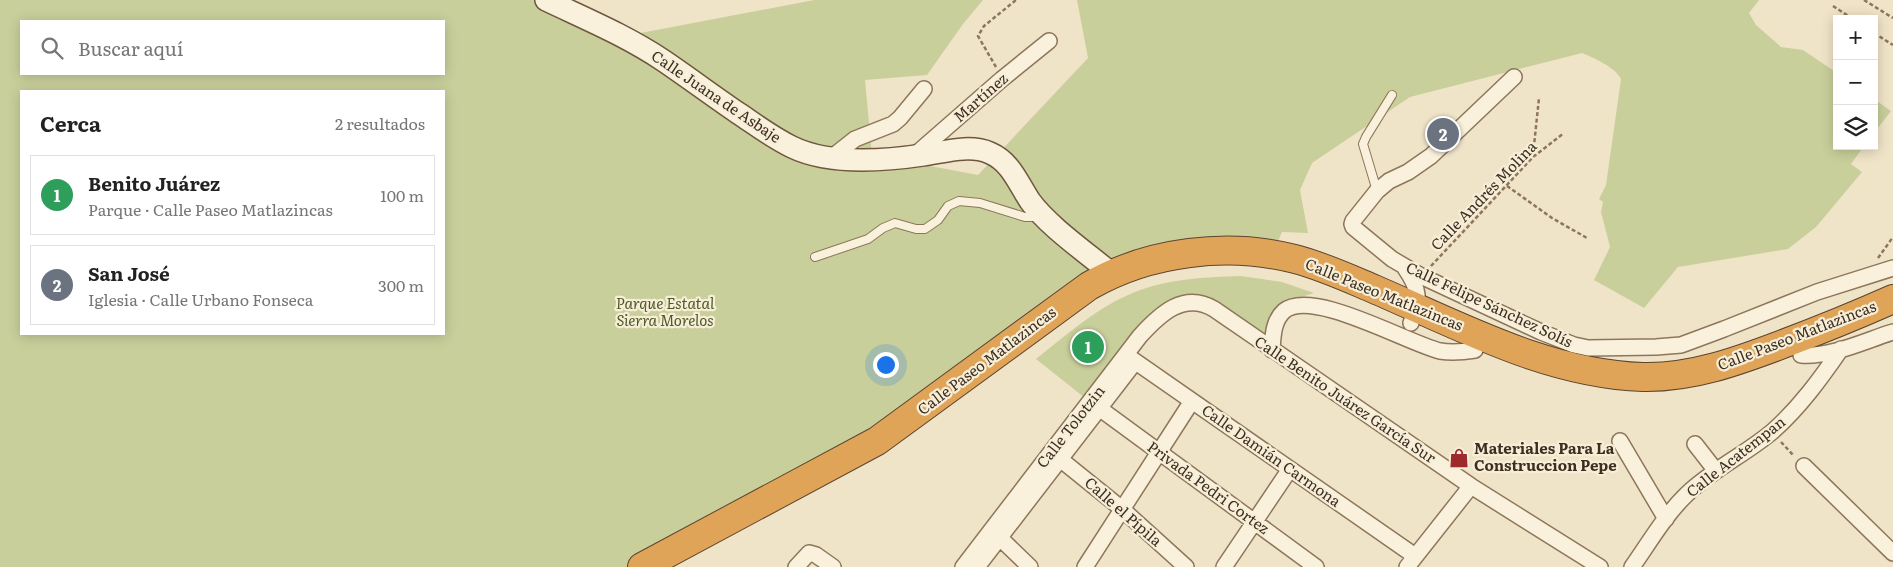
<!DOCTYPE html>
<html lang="es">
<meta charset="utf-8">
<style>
:root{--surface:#fff;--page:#f2f2f2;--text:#222;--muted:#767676;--line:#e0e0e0;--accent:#0b8043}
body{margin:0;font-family:Literata,serif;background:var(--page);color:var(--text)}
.controls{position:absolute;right:15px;top:15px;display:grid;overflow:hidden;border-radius:0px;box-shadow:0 2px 12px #0003}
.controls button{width:45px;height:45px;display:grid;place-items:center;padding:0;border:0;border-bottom:1px solid var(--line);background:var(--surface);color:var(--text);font:25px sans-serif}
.you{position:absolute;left:885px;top:364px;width:18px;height:18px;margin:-12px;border:4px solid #fff;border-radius:50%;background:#1a73e8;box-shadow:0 0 0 8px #1a73e833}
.badge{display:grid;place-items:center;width:32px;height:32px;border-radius:50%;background:var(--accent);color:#fff;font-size:16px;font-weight:700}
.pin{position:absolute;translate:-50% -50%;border:2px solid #fff;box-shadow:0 1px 5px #0006}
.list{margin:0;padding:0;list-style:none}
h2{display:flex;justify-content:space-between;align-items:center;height:65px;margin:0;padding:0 20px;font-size:21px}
h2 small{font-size:16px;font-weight:400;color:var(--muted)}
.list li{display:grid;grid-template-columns:32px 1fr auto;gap:15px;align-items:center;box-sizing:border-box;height:80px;margin:0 10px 10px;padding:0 10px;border:1px solid var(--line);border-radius:0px}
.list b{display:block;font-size:19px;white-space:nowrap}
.list p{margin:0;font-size:16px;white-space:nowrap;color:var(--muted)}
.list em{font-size:16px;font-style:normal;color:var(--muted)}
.icon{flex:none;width:28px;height:28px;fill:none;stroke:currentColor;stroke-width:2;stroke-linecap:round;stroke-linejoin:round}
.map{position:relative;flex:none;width:1893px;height:567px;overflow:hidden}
.search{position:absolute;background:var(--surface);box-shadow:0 2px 12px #0003;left:20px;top:20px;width:425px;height:55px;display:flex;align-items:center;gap:12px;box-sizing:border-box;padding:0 18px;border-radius:0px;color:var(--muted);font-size:19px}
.panel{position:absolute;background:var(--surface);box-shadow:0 2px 12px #0003;left:20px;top:90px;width:425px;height:245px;border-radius:0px}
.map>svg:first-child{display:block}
.green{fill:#c9cf9b;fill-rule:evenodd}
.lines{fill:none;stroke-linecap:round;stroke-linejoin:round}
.lane-casing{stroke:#8d765c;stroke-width:10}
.street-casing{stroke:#8d765c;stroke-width:18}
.secondary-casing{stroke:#6f573f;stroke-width:24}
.highway-casing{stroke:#5b4430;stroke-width:30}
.path{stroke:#8d765c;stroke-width:2.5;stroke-dasharray:4 2.5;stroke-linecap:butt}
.lane{stroke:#faf1dc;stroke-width:8}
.street{stroke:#faf1dc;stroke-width:15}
.secondary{stroke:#faf1dc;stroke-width:21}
.highway{stroke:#e0a458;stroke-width:28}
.labels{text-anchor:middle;stroke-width:4.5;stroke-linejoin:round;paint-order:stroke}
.street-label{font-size:15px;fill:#3d2e20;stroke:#f7eed8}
.park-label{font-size:15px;font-style:italic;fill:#4d5a26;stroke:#f7eed8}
.poi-label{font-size:15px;font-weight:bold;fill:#3d2e20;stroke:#f7eed8;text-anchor:start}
</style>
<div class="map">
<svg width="1893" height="567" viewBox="0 0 1893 567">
<rect width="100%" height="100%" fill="#f0e4c8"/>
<path class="green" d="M 0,0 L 546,0 L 630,35 L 814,0 L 983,0 L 963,24 L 927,75 L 865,80 L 872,155 L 978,175 L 1088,58 L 1077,0 L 1759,0 L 1749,13 L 1756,25 L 1781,47 L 1803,50 L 1837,73 L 1837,146 L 1864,146 L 1851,164 L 1862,172 L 1816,227 L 1788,249 L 1678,267 L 1644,308 L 1594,280 L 1610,247 L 1601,212 L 1603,202 L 1599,199 L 1606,185 L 1621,79 C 1615,67 1594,58 1582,53 L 1410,97 L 1312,163 L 1300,190 L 1308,233 L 1282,232 L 1276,246 L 1181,252 L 1108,288 L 663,567 L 0,567 ZM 21,21 L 444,21 L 444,74 L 21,74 ZM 21,91 L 444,91 L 444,334 L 21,334 Z
M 1874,99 L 1891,111 L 1874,133 Z
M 1241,276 L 1282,282 L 1314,293 C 1284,303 1273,303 1268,336 L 1206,296 L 1192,296 L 1085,398 L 1036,359 C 1065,336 1094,310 1128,295 C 1162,279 1204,277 1241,276 Z"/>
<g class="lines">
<defs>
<path id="lane" d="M 1377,191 L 1363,144 L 1366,137 L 1392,95
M 815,257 L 868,239 L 883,228 L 895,223 L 916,229 L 925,229 L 938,220 L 948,206 L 959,201 L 980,203 L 1025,217 L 1040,217"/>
<path id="street" d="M 1514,77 L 1431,156 L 1408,172 L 1389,181 L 1377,191 L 1353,221 L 1352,224 L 1353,227 L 1392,259 L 1421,276 L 1541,332 L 1574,345 L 1588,348 L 1656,347 L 1681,345 L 1724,329 L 1817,292 L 1893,268
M 915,155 L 1002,79 L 1049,41
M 831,158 L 855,139 L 893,124 L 900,118 L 924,89
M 1405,268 C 1420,290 1420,298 1411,323
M 1272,350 C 1273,336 1273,321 1284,311 C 1312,288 1407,343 1440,351 C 1452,353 1463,352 1475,350
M 1126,355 L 1415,556
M 1801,355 C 1832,357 1864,341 1893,332
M 1099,408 L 1316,567
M 1620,441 L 1666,519
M 1695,444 L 1716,471
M 1060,459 L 1122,509 L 1186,567
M 1804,466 L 1893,553
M 999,537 L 1030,567
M 796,567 L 809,553 L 816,555 L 833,567
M 963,567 L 1140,336 C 1160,314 1184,291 1214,309 L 1471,486 L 1600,567
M 977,567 L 1135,362
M 1085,567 L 1192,401
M 1224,567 L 1290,469
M 1407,567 L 1471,486
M 1632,567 C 1649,543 1665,515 1687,494 C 1713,469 1746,454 1773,431 C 1800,407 1821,378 1841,349"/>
<path id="secondary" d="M 546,0 C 586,19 627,36 664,61 C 689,78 713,96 738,113 C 756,125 773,138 792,147 C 829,165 883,161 923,155 C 944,152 970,144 990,153 C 1011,162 1018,183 1030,201 C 1048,226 1087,253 1112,274"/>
<path id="highway" d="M 642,567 L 877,441 L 1089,286 C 1149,251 1228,242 1295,259 C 1322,266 1348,278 1374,289 C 1460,326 1548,374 1643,377 C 1692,378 1738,361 1783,344 C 1820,330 1857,315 1893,299"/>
</defs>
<use href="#lane" class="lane-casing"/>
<use href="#street" class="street-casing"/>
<use href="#secondary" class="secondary-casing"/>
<use href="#highway" class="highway-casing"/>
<path class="path" d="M 1864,0 L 1893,18
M 1833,6 L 1853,19
M 1874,33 L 1893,45
M 996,67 L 978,36 L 984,26 L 1016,0
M 1533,155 L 1539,98
M 1507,186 L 1552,218 L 1587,238
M 1878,258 L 1893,237
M 1431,266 L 1533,157 L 1564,133
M 1781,442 L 1794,456"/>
<use href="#lane" class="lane"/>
<use href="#street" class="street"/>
<use href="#secondary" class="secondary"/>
<use href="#highway" class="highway"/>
</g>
<defs>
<symbol id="shop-bare" viewBox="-9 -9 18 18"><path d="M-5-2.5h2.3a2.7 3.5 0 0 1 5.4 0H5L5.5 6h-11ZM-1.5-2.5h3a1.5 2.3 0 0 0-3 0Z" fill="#9e2a2b" stroke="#f7eed8" stroke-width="2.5" paint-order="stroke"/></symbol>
</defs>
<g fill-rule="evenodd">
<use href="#shop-bare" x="1445" y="444" width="28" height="28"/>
</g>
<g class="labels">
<g class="street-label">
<text transform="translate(716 97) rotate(34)" y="5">Calle Juana de Asbaje</text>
<text transform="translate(981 98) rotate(-41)" y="5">Martínez</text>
<text transform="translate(1484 196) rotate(-46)" y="5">Calle Andrés Molina</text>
<text transform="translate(1384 295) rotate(22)" y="5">Calle Paseo Matlazincas</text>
<text transform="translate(1489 305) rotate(25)" y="5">Calle Felipe Sánchez Solís</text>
<text transform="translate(1797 336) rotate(-21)" y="5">Calle Paseo Matlazincas</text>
<text transform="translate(987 361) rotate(-37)" y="5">Calle Paseo Matlazincas</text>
<text transform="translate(1345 400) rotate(34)" y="5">Calle Benito Juárez García Sur</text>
<text transform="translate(1071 427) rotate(-52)" y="5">Calle Tolotzin</text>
<text transform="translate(1271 456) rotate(35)" y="5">Calle Damián Carmona</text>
<text transform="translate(1736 457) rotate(-38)" y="5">Calle Acatempan</text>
<text transform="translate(1208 488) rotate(36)" y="5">Privada Pedri Cortez</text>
<text transform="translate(1123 512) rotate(41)" y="5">Calle el Pípila</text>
</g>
<g class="park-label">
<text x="665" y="309">Parque Estatal<tspan x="665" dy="17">Sierra Morelos</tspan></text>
</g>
<g class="poi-label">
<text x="1474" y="454">Materiales Para La<tspan x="1474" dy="17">Construccion Pepe</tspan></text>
</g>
</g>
</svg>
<div class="controls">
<button>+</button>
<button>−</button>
<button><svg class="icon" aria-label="layers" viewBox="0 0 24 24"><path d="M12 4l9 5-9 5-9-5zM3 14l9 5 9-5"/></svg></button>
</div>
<div class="you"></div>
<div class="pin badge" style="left:1088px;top:347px;background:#2e9e5b">1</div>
<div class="pin badge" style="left:1443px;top:134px;background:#6b7280">2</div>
<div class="search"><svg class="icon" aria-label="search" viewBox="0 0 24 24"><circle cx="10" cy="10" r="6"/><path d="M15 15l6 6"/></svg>Buscar aquí</div>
<section class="panel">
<h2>Cerca<small>2 resultados</small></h2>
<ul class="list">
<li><span class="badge" style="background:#2e9e5b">1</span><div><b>Benito Juárez</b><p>Parque · Calle Paseo Matlazincas</p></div><em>100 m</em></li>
<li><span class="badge" style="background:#6b7280">2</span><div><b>San José</b><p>Iglesia · Calle Urbano Fonseca</p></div><em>300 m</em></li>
</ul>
</section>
</div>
